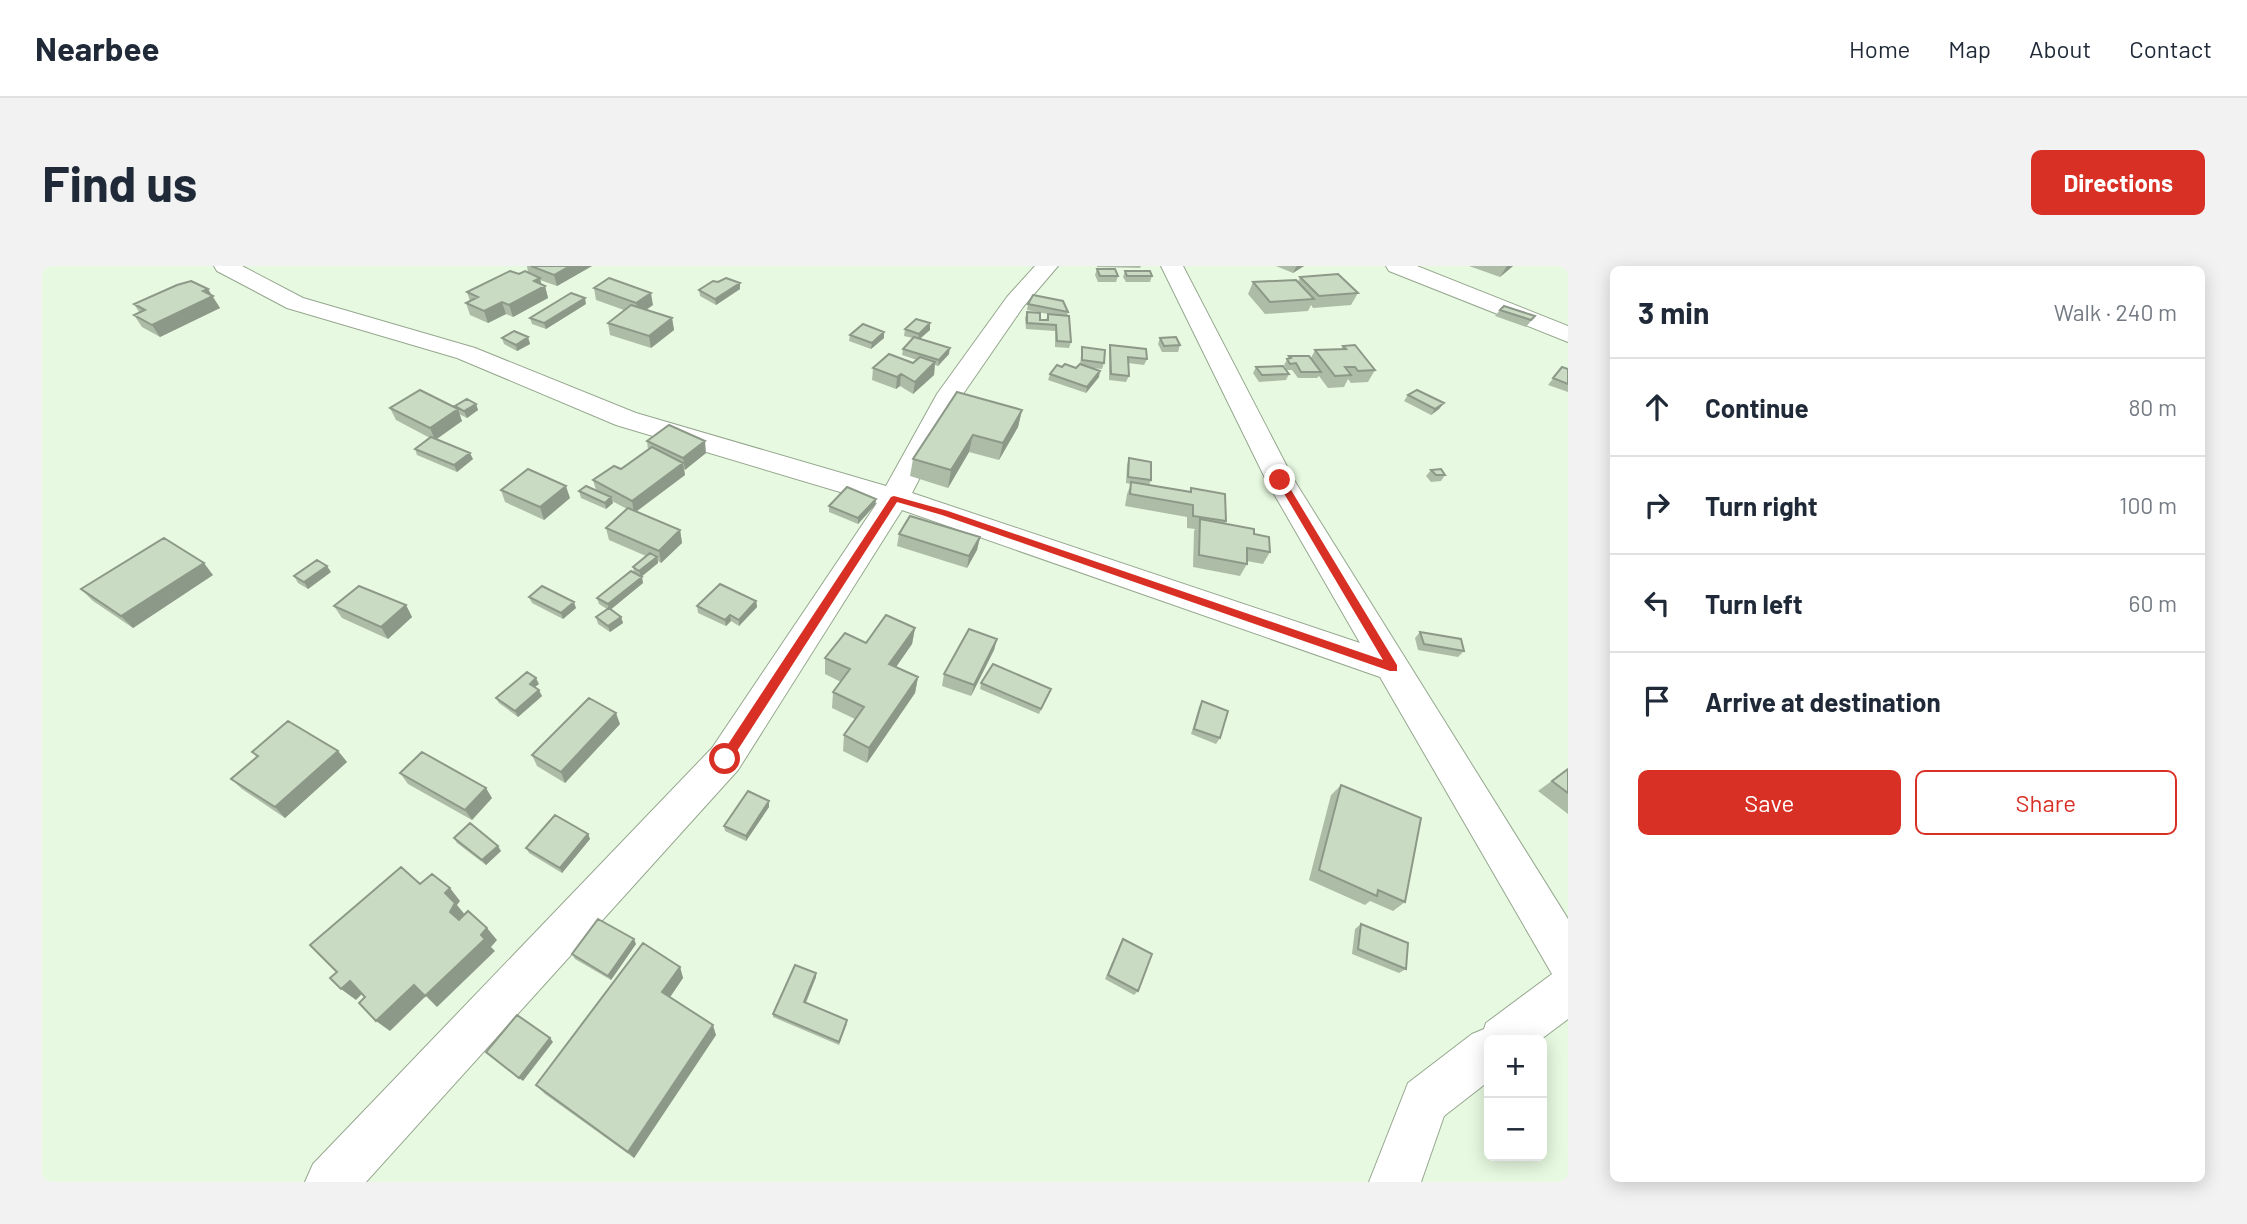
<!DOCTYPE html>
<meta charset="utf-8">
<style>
:root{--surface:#fff;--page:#f2f2f3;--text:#1f2937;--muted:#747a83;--line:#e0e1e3;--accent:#d93025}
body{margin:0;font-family:Barlow,sans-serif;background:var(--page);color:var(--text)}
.controls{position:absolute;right:21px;bottom:21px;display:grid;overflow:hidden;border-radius:10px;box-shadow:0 4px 18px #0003}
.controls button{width:63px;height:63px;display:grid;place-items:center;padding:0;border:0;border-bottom:2px solid var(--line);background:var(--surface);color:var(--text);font:35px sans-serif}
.stop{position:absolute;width:21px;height:21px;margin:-16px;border:5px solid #d93025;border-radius:50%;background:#fff}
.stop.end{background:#d93025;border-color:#fff;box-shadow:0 2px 7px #0008}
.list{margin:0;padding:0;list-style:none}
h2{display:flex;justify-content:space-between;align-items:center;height:91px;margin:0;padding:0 28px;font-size:30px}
h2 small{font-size:23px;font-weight:400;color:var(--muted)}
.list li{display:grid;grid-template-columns:46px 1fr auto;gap:21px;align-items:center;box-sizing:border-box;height:98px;padding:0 28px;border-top:2px solid var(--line)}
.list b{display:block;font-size:26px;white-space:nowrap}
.list em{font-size:23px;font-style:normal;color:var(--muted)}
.actions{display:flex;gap:14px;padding:21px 28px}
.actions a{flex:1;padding:16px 0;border:2px solid var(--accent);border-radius:10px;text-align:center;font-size:24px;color:var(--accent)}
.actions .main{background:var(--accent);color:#fff}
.icon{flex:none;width:38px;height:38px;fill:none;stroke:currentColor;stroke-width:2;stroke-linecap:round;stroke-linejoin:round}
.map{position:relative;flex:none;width:1526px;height:916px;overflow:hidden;border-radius:10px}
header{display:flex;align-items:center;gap:42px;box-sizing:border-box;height:98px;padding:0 35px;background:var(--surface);border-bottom:2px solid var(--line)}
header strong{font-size:33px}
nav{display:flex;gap:38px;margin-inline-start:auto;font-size:24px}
.intro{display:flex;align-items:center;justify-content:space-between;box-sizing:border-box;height:168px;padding:0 42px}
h1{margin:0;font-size:49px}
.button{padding:18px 32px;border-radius:10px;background:var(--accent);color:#fff;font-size:24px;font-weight:700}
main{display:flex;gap:42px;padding:0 42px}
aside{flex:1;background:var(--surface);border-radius:10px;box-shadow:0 4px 18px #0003}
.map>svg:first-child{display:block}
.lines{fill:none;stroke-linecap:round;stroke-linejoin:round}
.minor-casing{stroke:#96a78f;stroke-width:2}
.minor{fill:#fff;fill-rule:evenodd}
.wall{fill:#adbca7}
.shaded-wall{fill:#8d9988}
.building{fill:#c9dbc2;stroke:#8d9988;stroke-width:2}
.route{fill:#d93025}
</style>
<header>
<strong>Nearbee</strong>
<nav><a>Home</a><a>Map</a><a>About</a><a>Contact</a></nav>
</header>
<div class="intro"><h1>Find us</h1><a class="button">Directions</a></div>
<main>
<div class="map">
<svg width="1526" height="916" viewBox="0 0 1526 916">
<rect width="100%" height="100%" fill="#e7f9e0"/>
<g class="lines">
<defs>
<path id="minor" d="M 172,0 L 200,0 L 261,32 L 433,82 L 594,147 L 844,220 L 895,128 L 965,31 L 993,0 L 1016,0 L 981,41 L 921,128 L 870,227 L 1318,377 L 1224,214 L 1119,0 L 1141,0 L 1252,214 L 1526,653 L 1526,753 L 1498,774 L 1447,774 L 1447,815 L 1402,850 L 1379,916 L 1327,916 L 1366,817 L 1430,768 L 1442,763 L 1444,757 L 1510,708 L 1338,411 L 860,244 L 696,504 L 324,916 L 263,916 L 271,898 L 670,482 L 835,237 L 574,159 L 415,92 L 245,42 L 175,5 Z
M 1344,0 L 1375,0 L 1526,60 L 1526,76 L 1347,5 Z"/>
</defs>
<use href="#minor" class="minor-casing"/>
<use href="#minor" class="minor"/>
</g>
<path class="wall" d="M 485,0 L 550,0 L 515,20 L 498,14 L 500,19 L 503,20 L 506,32 L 471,51 L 464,48 L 446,57 L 428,49 L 424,37 L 428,35 L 425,26 L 477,8 L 486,7 Z
M 1055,0 L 1099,0 L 1098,2 L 1055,1 Z
M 1234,0 L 1262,0 L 1251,7 Z
M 1427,0 L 1471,0 L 1458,11 Z
M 1055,3 L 1076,10 L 1074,16 L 1056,16 L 1053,9 Z
M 1083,5 L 1110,10 L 1108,16 L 1084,16 L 1081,11 Z
M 1258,11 L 1316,27 L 1309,39 L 1271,42 L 1269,39 L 1266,45 L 1223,48 L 1206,28 L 1211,16 L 1256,16 Z
M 676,16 L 698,23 L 674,39 L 658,30 L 657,24 Z
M 552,22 L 611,39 L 604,44 L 630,52 L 632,64 L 609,82 L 568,69 L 566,57 L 582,44 L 554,34 Z
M 169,29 L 178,42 L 118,71 L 100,61 L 92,49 L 97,46 L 92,38 Z
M 544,38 L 504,63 L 490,58 L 488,52 Z
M 986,38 L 1026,46 L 1025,50 L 1029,76 L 1027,82 L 1013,81 L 1013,65 L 984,63 L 983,52 L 985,46 L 998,54 L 1004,54 L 1006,48 L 985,44 Z
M 1458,44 L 1493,50 L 1484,61 L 1453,50 Z
M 888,57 L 888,64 L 878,73 L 907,88 L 896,100 L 893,99 L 892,109 L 871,128 L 858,120 L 854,123 L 830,114 L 831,102 L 871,97 L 875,94 L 860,89 L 861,83 L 871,72 L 862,70 L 863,63 Z
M 842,66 L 842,72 L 829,83 L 807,75 L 808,69 Z
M 486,71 L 488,78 L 475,85 L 462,78 L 460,72 Z
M 1118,72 L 1138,79 L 1136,86 L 1120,86 L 1116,78 Z
M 1068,79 L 1105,93 L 1102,99 L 1086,97 L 1087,110 L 1084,116 L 1067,114 L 1067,85 Z
M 1301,80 L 1333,104 L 1326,116 L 1309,117 L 1306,113 L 1302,121 L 1286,122 L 1277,110 L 1275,112 L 1256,112 L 1250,104 L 1245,104 L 1242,99 L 1247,90 L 1269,92 L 1273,84 L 1299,83 Z
M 1040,81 L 1062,97 L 1060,103 L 1050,102 L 1057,111 L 1044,127 L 1006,114 L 1008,108 L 1020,101 L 1034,102 L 1038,99 Z
M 1214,101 L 1247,108 L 1244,114 L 1217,116 L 1211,107 Z
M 1520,101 L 1526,103 L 1526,126 L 1506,119 Z
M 1366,129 L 1402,137 L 1397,143 L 1389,149 L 1362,135 Z
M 434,138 L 436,144 L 425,152 L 417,148 L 420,155 L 395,173 L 431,193 L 415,206 L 375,189 L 373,183 L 388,172 L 354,154 L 348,142 L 413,142 L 413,140 Z
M 980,144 L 976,161 L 957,194 L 927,186 L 906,222 L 868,210 L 871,193 Z
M 605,175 L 664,187 L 642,204 L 643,209 L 594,246 L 638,264 L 640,277 L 619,297 L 616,295 L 616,297 L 599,311 L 601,317 L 569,343 L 579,351 L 581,357 L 568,366 L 556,358 L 554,351 L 565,343 L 557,338 L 555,332 L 592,307 L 591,301 L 604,290 L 567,274 L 564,262 L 585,243 L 570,235 L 571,237 L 564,243 L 539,232 L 537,225 L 554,224 L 551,214 L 579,203 L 606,184 Z
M 1087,192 L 1109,214 L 1107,219 L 1147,226 L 1149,222 L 1184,255 L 1183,258 L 1212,268 L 1228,286 L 1221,298 L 1205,295 L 1205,298 L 1198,310 L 1151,301 L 1152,265 L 1153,263 L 1145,262 L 1145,251 L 1083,240 L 1085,228 L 1089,218 L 1084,217 L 1085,199 Z
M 1389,204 L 1403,209 L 1399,215 L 1389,216 L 1384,210 Z
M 459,224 L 528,232 L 502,254 L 463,236 Z
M 834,233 L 833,239 L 816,258 L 787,246 L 787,240 Z
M 857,268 L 938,271 L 935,284 L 925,302 L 855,280 Z
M 289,306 L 266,323 L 256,317 L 252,310 Z
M 171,309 L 91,362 L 51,335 L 39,323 Z
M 487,331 L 534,342 L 521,353 L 490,337 Z
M 714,335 L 715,341 L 697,360 L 689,355 L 684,360 L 656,347 L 655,340 Z
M 364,339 L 370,351 L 346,373 L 300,352 L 292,340 Z
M 873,362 L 870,378 L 854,401 L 876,411 L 873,427 L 825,497 L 801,485 L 802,469 L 813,453 L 790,442 L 791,426 L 799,416 L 783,408 L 783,392 L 824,377 Z
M 1378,366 L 1422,385 L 1416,391 L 1376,384 L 1373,372 Z
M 955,373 L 952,384 L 929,430 L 900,420 L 902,408 Z
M 939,417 L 1009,423 L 997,448 L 938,423 Z
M 497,418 L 493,421 L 500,430 L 476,451 L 457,437 L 454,432 Z
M 1160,435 L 1178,472 L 1174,478 L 1149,468 L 1157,441 Z
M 578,458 L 523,517 L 495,500 L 490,489 Z
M 296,485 L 305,496 L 243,552 L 200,523 L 189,513 L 215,491 L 210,486 Z
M 1526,503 L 1526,548 L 1496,525 Z
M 358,507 L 450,532 L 430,554 L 366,518 Z
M 1299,519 L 1363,636 L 1351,645 L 1328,635 L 1323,639 L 1267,614 L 1289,529 Z
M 727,535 L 727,541 L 704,575 L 683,565 L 682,560 Z
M 546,568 L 548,573 L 520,607 L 487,587 L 484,582 Z
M 412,572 L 459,585 L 444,599 L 415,577 Z
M 1319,658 L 1364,703 L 1357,707 L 1310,688 L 1313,663 Z
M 1081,673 L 1096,725 L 1092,729 L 1063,713 L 1078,678 Z
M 594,678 L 569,714 L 533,693 L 530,688 Z
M 638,701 L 641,712 L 628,731 L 674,769 L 592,892 L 503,828 L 494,819 Z
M 774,711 L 764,737 L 805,758 L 797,779 L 731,751 L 731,748 Z"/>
<path class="shaded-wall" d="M 528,0 L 550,0 L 515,20 L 512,9 Z
M 1255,0 L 1262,0 L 1251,7 L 1254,1 Z
M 1465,0 L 1471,0 L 1458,11 Z
M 498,12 L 500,22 L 503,20 L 506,32 L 471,51 L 467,39 L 492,15 Z
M 698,17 L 698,23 L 674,39 L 673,33 Z
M 166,23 L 178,42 L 118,71 L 110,59 Z
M 609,27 L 611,39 L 596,49 L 594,37 Z
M 543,32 L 544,38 L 504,63 L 502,57 Z
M 460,36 L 464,48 L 446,57 L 442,45 Z
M 630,52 L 632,64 L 609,82 L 607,70 Z
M 888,57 L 888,64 L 876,74 L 877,68 Z
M 842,66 L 842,72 L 829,83 L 830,77 Z
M 486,71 L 488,78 L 475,85 L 474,79 Z
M 908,82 L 907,88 L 896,100 L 897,94 Z
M 893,96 L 892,109 L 871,128 L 873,116 Z
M 1058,105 L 1057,111 L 1044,127 L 1045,121 Z
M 859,108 L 858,120 L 854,123 L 855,111 Z
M 1402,137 L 1397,143 L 1389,149 L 1393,143 Z
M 434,138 L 436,144 L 425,152 L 422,145 Z
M 416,143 L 420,155 L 393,174 L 388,162 Z
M 980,144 L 976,161 L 957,194 L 961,177 Z
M 931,169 L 927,186 L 906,222 L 909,204 Z
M 663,175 L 664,187 L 643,204 L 641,192 Z
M 428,187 L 431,193 L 415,206 L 412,199 Z
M 641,197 L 643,209 L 592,247 L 590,235 Z
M 524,220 L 528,232 L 502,254 L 498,241 Z
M 569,231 L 571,237 L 564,243 L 563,237 Z
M 834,233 L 833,239 L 816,258 L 816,252 Z
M 638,264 L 640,277 L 619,297 L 617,285 Z
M 938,271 L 935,284 L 925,302 L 927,290 Z
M 615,291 L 616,297 L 599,311 L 597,305 Z
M 162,297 L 171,309 L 91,362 L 79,350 Z
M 285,300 L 289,306 L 266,323 L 262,316 Z
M 600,311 L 601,317 L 567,345 L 566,338 Z
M 714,335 L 715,341 L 697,360 L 697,354 Z
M 532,336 L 534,342 L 521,353 L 519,347 Z
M 364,339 L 370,351 L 346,373 L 339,361 Z
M 688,349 L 689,355 L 684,360 L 683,354 Z
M 579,351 L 581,357 L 568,366 L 566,360 Z
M 873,362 L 870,378 L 845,414 L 847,398 Z
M 955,373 L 952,384 L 929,430 L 932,419 Z
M 876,411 L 873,427 L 825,497 L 827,482 Z
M 494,412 L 497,418 L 490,423 L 488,418 Z
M 497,424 L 500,430 L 476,451 L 473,445 Z
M 574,447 L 578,458 L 523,517 L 519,506 Z
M 296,485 L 305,496 L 243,552 L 233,541 Z
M 444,522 L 450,532 L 430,554 L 423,544 Z
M 727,535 L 727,541 L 704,575 L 704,570 Z
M 546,568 L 548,573 L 520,607 L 518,602 Z
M 456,580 L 459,585 L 444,599 L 440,594 Z
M 408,622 L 418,635 L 415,639 L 424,650 L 418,659 L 408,646 L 403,627 Z
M 445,662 L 455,674 L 449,681 L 453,685 L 395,741 L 384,730 L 348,765 L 334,755 L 372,719 L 439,669 Z
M 592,673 L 594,678 L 569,714 L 566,710 Z
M 638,701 L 641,712 L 624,737 L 620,726 Z
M 774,707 L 774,711 L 762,740 L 762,736 Z
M 308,715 L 322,726 L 314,734 L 299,723 Z
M 671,759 L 674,769 L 592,892 L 586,886 Z
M 508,772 L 511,776 L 481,815 L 477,812 Z"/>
<path class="building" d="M 489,0 L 528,0 L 512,9 Z
M 1055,3 L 1073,3 L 1076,10 L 1058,10 Z
M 468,5 L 477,8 L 483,5 L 498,12 L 492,15 L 503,20 L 467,39 L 460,36 L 442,45 L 424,37 L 436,31 L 425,26 Z
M 1083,5 L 1108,5 L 1110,10 L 1085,10 Z
M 1296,8 L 1316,27 L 1277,30 L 1258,11 Z
M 567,12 L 609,27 L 594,37 L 552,22 Z
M 684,12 L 698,17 L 673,33 L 657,24 L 671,15 L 676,16 Z
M 1254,14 L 1272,33 L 1228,36 L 1211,16 Z
M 149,15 L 166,23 L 161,25 L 171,30 L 110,59 L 92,49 L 103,44 L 92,38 L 135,19 Z
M 529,27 L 543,32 L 502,57 L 488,52 Z
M 991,29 L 1021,35 L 1026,46 L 986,38 Z
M 589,39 L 630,52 L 607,70 L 566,57 Z
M 1462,40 L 1493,50 L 1489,54 L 1458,44 Z
M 985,46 L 998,47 L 998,54 L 1006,54 L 1006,48 L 1027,50 L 1029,76 L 1015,75 L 1014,59 L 985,57 Z
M 874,53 L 888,57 L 877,68 L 863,63 Z
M 821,58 L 842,66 L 830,77 L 808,69 Z
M 472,65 L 486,71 L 474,79 L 460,72 Z
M 872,71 L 908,82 L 897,94 L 861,83 Z
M 1134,71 L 1138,79 L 1122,80 L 1118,72 Z
M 1068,79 L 1104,83 L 1105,93 L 1086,91 L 1087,110 L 1069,108 Z
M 1313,79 L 1333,104 L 1316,105 L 1313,101 L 1303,101 L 1309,109 L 1293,110 L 1273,84 L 1304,83 L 1301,80 Z
M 1040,81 L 1063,84 L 1062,97 L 1040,94 Z
M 847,88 L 871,97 L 878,91 L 893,96 L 873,116 L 859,108 L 855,111 L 831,102 Z
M 1247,90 L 1267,90 L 1279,106 L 1259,106 L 1254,97 L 1248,98 L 1245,93 L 1249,92 Z
M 1023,98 L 1034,102 L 1038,98 L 1058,105 L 1045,121 L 1008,108 L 1015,99 L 1020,101 Z
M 1241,100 L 1247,108 L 1220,109 L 1214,101 Z
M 1520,101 L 1526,103 L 1526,118 L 1511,112 Z
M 378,124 L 416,143 L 388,162 L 348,142 Z
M 1375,124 L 1402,137 L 1393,143 L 1366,129 Z
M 915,126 L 980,144 L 961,177 L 931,169 L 909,204 L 871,193 Z
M 425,133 L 434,138 L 422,145 L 413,140 Z
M 627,159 L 663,175 L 641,192 L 605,175 Z
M 389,171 L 428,187 L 412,199 L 373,183 Z
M 610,181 L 641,197 L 590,235 L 551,214 L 572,200 L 579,203 Z
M 1087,192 L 1109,196 L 1109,214 L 1086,211 Z
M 486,203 L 524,220 L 498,241 L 459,224 Z
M 1399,203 L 1403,209 L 1394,209 L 1389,204 Z
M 1089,216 L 1149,226 L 1149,222 L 1183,228 L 1184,255 L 1151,250 L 1151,239 L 1088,228 Z
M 544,220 L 569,231 L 563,237 L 537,225 Z
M 805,221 L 834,233 L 816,252 L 787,240 Z
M 586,242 L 638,264 L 617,285 L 564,262 Z
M 868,250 L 938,271 L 927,290 L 857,268 Z
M 1158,253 L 1212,263 L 1212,268 L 1227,271 L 1228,286 L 1205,282 L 1205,298 L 1157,289 Z
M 122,272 L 162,297 L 79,350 L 39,323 Z
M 608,287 L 615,291 L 597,305 L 591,301 Z
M 275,294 L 285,300 L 262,316 L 252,310 Z
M 589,305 L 600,311 L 566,338 L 555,332 Z
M 678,318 L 714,335 L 697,354 L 688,349 L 683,354 L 655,340 Z
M 317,320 L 364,339 L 339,361 L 292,340 Z
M 500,320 L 532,336 L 519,347 L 487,331 Z
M 567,342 L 579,351 L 566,360 L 554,351 Z
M 844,349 L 873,362 L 847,398 L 876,411 L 827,482 L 802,469 L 822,441 L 791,426 L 808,403 L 783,392 L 803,367 L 824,377 Z
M 927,363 L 955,373 L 932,419 L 902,408 Z
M 1378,366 L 1419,373 L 1422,385 L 1382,378 Z
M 951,398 L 1009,423 L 999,443 L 939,417 Z
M 485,406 L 494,412 L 488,418 L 497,424 L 473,445 L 454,432 Z
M 547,432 L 574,447 L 519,506 L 490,489 Z
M 1160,435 L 1186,445 L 1178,472 L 1152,463 Z
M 246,455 L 296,485 L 233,541 L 189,513 L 216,490 L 210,486 Z
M 380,486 L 444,522 L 423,544 L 358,507 Z
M 1526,503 L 1526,527 L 1510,515 Z
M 1299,519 L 1379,552 L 1363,636 L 1336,624 L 1335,630 L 1277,604 Z
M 706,525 L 727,535 L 704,570 L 682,560 Z
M 513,549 L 546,568 L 518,602 L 484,582 Z
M 428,557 L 456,580 L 440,594 L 412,572 Z
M 359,601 L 378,618 L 390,608 L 408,622 L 403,627 L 413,637 L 408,646 L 417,654 L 426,645 L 445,662 L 439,669 L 443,673 L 383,730 L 372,719 L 334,755 L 317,737 L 323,731 L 308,715 L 299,723 L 288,712 L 295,706 L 268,679 Z
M 556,653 L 592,673 L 566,710 L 530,688 Z
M 1319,658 L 1366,677 L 1364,703 L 1316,683 Z
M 1081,673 L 1110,688 L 1096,725 L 1066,709 Z
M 601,677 L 638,701 L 620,726 L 671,759 L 586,886 L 494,819 Z
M 753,699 L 774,707 L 762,736 L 805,754 L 797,776 L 731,748 Z
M 475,749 L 508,772 L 477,812 L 444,786 Z"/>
<path class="route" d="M 1235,212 L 1243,214 L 1355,399 L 1355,405 L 1348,405 L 900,249 L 855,236 L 688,496 L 679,496 L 679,489 L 849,231 L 852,230 L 906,245 L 1341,394 L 1234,214 Z"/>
</svg>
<div class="controls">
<button>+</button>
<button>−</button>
</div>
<div class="stop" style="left:683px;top:493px"></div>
<div class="stop end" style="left:1238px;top:214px"></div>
</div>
<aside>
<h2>3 min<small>Walk · 240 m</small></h2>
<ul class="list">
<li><svg class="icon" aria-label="ahead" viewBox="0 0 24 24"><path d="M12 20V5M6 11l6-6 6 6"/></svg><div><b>Continue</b></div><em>80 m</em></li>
<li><svg class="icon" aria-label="right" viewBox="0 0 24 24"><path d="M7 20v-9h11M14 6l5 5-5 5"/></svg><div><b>Turn right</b></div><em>100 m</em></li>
<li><svg class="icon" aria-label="left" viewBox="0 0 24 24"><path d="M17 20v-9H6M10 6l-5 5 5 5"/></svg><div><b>Turn left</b></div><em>60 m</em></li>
<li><svg class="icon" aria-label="arrive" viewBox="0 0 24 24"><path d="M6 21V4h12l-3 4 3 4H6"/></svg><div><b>Arrive at destination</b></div></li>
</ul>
<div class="actions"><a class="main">Save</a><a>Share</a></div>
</aside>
</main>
